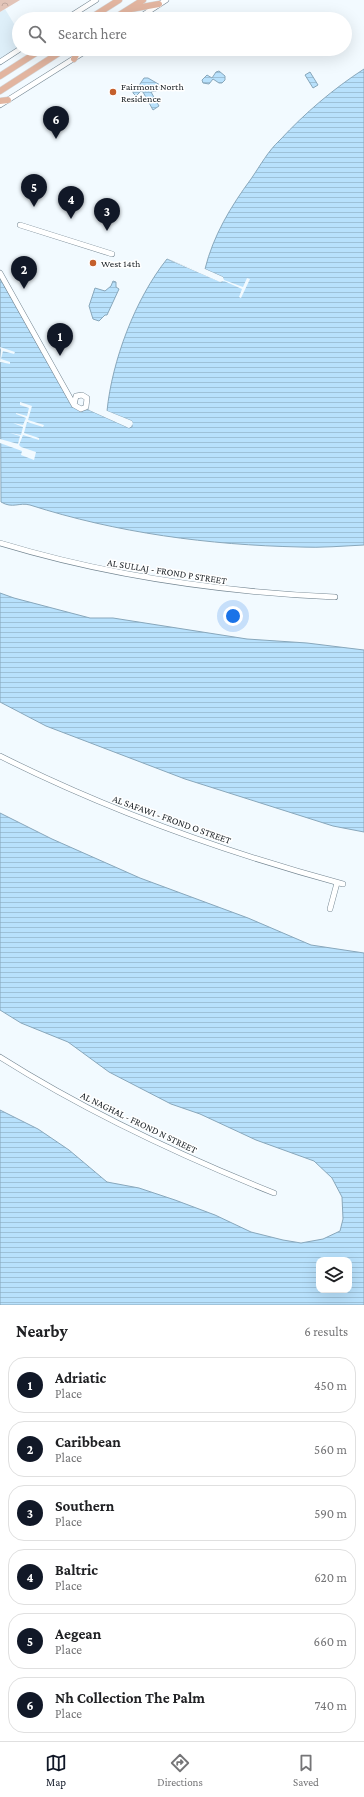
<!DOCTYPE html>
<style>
:root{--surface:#fff;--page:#f2f2f2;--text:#202124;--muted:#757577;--line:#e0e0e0;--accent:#111827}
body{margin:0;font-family:"Crimson Pro",serif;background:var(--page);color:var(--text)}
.controls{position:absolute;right:12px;bottom:12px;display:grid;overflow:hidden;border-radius:8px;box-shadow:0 4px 16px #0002}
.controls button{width:36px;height:36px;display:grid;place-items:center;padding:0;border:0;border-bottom:1px solid var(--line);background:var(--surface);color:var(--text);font:20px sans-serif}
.you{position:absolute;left:233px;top:616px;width:14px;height:14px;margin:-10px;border:3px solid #fff;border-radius:50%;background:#1a73e8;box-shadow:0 0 0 6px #1a73e833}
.badge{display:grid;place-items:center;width:26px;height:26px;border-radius:50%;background:var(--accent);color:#fff;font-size:13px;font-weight:700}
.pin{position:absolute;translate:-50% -33px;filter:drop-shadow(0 1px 2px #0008)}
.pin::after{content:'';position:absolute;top:21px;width:14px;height:12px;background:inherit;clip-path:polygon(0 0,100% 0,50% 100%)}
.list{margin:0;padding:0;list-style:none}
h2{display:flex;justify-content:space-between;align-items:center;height:52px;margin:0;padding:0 16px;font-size:17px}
h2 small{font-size:13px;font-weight:400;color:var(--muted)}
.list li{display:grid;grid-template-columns:26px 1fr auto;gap:12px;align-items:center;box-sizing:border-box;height:56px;margin:0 8px 8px;padding:0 8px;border:1px solid var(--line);border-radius:16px}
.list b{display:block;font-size:15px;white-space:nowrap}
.list p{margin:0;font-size:13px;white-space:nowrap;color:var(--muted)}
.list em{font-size:13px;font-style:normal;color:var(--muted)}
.icon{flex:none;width:22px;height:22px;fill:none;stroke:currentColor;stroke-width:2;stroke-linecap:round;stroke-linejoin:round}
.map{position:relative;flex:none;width:364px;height:1305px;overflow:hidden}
.search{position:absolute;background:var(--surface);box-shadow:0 4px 16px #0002;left:12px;right:12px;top:12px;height:44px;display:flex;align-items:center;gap:10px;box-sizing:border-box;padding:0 14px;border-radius:22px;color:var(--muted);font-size:15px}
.sheet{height:436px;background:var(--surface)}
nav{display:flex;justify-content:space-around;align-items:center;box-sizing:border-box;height:56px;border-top:1px solid var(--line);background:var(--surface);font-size:11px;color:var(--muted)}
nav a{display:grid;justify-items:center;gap:2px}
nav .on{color:var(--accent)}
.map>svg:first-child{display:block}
.built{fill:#deeff9}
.park{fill:url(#park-crowns)}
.water{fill:url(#water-rules);stroke:#88a7bb;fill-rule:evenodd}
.pier{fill:#f2faff}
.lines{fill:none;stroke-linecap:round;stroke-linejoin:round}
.minor-casing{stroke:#728490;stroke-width:6}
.major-casing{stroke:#d5d7d8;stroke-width:7}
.minor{stroke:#fff;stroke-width:5}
.major{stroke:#e2b5a0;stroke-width:6}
.poi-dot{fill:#c45f2c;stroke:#fff;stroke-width:1.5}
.labels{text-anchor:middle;stroke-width:3;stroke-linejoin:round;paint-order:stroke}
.poi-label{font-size:10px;fill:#181f24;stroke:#fff;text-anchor:start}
.street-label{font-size:10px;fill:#181f24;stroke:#fff}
</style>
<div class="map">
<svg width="364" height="1305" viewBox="0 0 364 1305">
<defs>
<pattern id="park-crowns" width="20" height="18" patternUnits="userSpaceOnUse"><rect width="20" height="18" fill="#e2c4b8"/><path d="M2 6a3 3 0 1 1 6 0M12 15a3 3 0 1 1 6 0" fill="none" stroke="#c1a89e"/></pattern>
<pattern id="water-rules" width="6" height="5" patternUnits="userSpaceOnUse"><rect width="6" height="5" fill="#b8e1fc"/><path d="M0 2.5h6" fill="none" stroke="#9dc1d8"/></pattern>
</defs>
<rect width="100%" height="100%" fill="#f2faff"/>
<path class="built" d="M 5,9 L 19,32 L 19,47 L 0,60 L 0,12 Z"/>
<path class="park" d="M 0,0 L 20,0 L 0,12 Z"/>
<path class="water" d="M 364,69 L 364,545 C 343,546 321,548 300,547 C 209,545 117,533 30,505 C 19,502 13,509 1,502 L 0,272 L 78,409 L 89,410 L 129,428 L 132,427 L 132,421 L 107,411 C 112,361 135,299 167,259 L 222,282 L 223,277 L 205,269 C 213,236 231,206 251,179 C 260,166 268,151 280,140 C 305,113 333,89 364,69 Z
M 219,71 L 225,76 L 225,80 L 222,83 L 219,83 L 213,79 L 209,84 L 203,83 L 202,80 L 207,75 L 212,78 L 216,72 Z
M 310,72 L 318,85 L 313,88 L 305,75 Z
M 144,78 L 148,78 L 160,85 L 159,90 L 151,92 L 159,106 L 153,110 L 143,92 L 141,91 L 136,96 L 133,93 L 133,90 L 138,87 Z
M 113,281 L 116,282 L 116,287 L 119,289 L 107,315 L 105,315 L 99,321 L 93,319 L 89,306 L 95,288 L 105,291 L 111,286 Z
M 0,593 L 14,598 L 90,618 L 113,618 L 247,639 L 307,643 L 364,650 L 364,832 L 333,826 L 185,779 L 46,726 L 0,702 Z
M 0,813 L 52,839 L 140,878 L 248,918 L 311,945 L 364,953 L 364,1305 L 0,1305 L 0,1110 L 38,1129 L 69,1150 L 107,1182 L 139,1188 L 175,1200 L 215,1215 L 251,1232 L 283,1240 L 301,1243 L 323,1239 L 340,1231 L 343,1219 L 342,1197 L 332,1178 L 314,1161 L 256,1140 L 200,1114 L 171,1104 L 109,1072 L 68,1042 L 21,1023 L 0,1010 ZM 319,1260 L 349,1260 L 349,1290 L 319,1290 Z"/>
<path class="pier" d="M 165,258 L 222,280 L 204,270 L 203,268 L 205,269 L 223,277 L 224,280 L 243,287 L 247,278 L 250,279 L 241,298 L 239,297 L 242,289 L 224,281 L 220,282 Z
M 0,347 L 15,352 L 14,354 L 3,351 L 1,359 L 10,362 L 10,364 L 0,362 L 1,350 Z
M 20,402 L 32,406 L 28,420 L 44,425 L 43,427 L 27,422 L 24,433 L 39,438 L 39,440 L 23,435 L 19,445 L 21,447 L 36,452 L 34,460 L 21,455 L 22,451 L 0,443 L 0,439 L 18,444 L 20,436 L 10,433 L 21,435 L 23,427 L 13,423 L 23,425 L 26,418 L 16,414 L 16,413 L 27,416 L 29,408 L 20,405 Z
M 90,408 L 130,426 L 130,423 L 106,412 L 105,410 L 132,421 L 133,424 L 129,428 L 89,410 Z"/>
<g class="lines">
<defs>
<path id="minor" d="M 66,19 L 96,0
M 137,19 L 166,0
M 0,62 L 20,49
M 0,105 L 89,49
M 20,225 L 112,254
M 0,273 L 74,405 L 81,409 L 86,407 L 87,398 L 82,395 L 76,396 L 74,405
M 0,543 C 109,576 221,592 335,597
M 0,756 C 110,811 224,852 343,884
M 330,909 L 337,883
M 0,1057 C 87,1112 179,1155 274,1193"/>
<path id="major" d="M 131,9 L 159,4
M 89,19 L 119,0
M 113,19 L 143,0
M 74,59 L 79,49
M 0,76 L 42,49
M 0,91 L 65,49
M 0,101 L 8,100"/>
</defs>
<use href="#minor" class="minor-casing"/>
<use href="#major" class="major-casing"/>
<use href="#minor" class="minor"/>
<use href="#major" class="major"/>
</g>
<g class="poi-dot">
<circle cx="113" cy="92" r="4"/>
<circle cx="93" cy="263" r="4"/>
</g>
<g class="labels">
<g class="poi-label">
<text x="121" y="90">Fairmont North<tspan x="121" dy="12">Residence</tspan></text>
<text x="101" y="267">West 14th</text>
</g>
<g class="street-label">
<text transform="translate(167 571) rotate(9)" y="4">AL SULLAJ - FROND P STREET</text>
<text transform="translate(172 819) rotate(20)" y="4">AL SAFAWI - FROND O STREET</text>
<text transform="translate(139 1122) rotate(26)" y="4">AL NAGHAL - FROND N STREET</text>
</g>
</g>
</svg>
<div class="controls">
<button><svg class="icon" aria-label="layers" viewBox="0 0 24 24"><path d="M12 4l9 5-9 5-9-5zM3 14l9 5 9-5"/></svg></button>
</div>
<div class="you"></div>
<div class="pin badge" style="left:60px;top:356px">1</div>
<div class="pin badge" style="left:24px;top:289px">2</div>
<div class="pin badge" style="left:107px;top:231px">3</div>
<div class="pin badge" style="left:71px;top:219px">4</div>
<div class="pin badge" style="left:34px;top:207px">5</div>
<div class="pin badge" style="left:56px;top:139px">6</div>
<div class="search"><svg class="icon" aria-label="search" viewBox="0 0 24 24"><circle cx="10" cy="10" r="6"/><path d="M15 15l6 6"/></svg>Search here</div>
</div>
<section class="sheet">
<h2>Nearby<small>6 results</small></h2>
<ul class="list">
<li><span class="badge">1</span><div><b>Adriatic</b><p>Place</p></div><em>450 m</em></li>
<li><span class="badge">2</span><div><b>Caribbean</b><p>Place</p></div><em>560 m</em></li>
<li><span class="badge">3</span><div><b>Southern</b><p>Place</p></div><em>590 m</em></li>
<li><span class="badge">4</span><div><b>Baltric</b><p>Place</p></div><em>620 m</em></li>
<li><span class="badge">5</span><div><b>Aegean</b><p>Place</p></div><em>660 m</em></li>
<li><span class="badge">6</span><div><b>Nh Collection The Palm</b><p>Place</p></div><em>740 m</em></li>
</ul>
</section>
<nav>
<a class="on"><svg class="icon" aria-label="map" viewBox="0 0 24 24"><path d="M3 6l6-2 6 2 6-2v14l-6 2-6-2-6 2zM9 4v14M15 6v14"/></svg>Map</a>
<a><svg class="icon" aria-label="directions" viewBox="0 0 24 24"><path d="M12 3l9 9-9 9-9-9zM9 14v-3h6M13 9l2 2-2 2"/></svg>Directions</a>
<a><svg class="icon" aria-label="saved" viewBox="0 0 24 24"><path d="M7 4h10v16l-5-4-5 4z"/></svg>Saved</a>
</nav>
